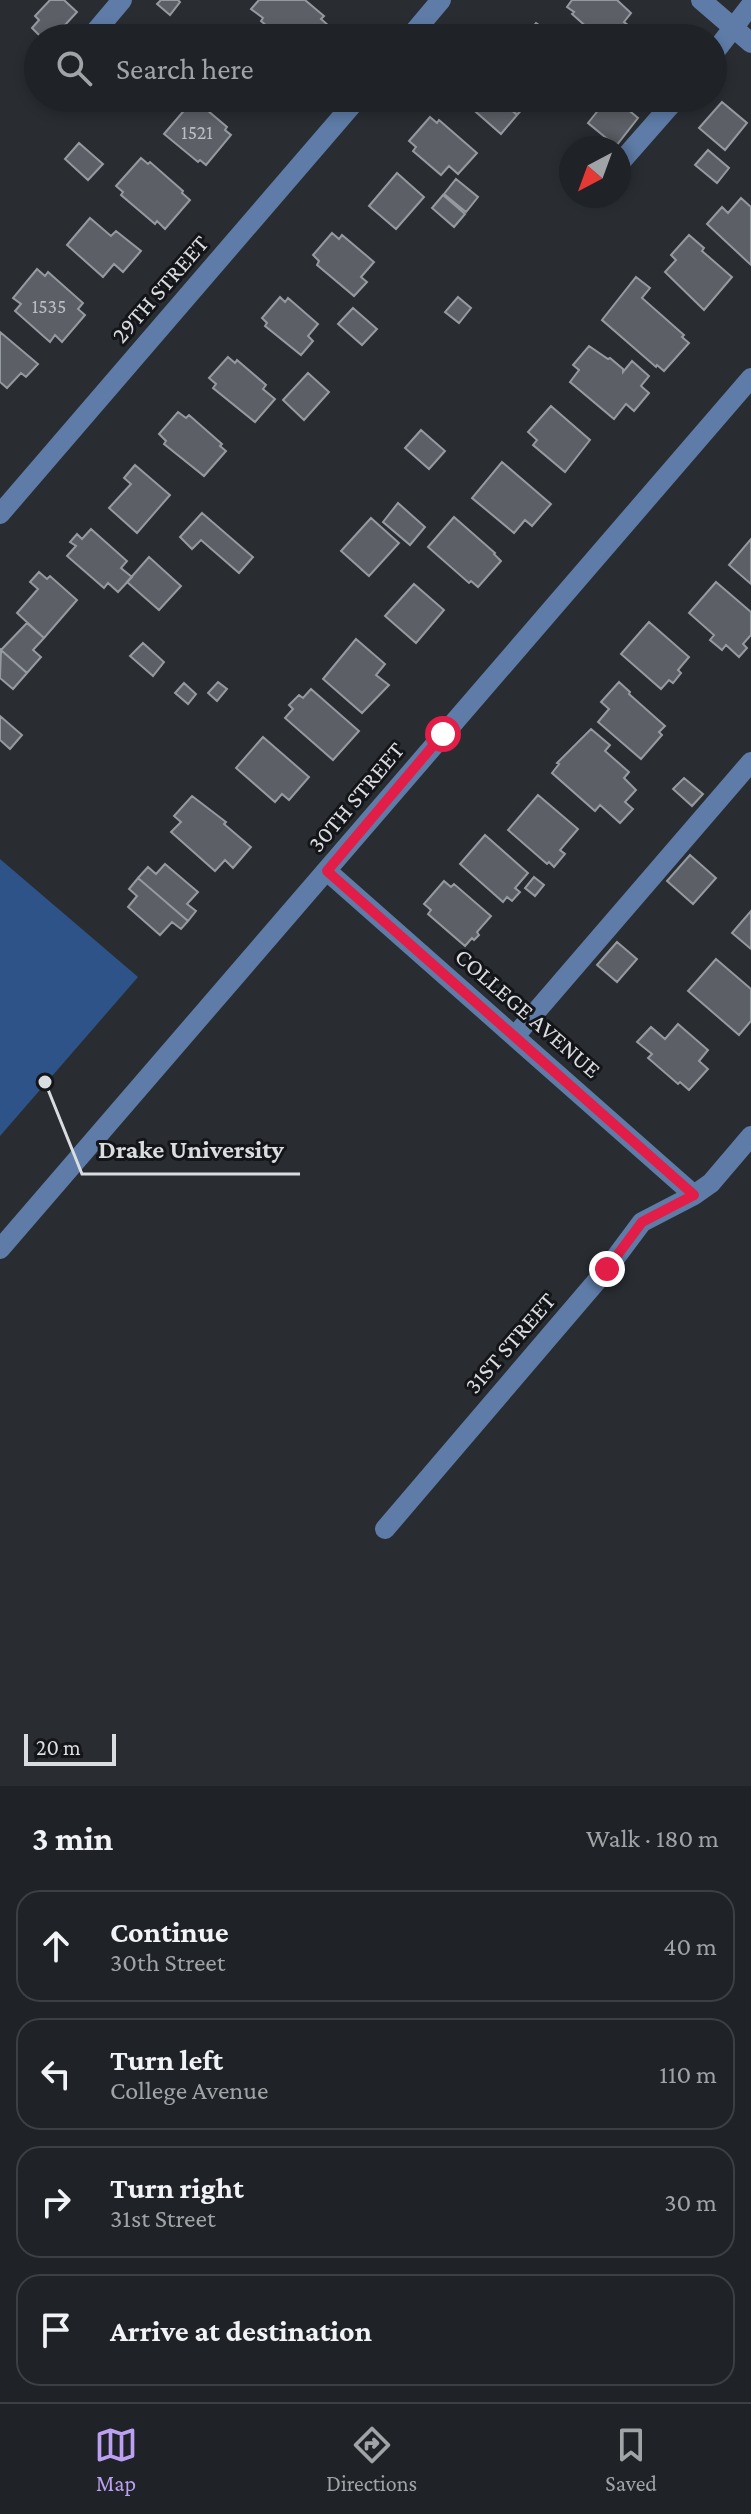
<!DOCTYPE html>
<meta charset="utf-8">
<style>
:root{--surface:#1f2226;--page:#2c2f32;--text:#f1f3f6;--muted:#a1a4a7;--line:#3c3f43;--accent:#bca0f2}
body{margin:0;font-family:"Crimson Pro",serif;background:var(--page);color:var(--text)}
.compass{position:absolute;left:559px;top:136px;width:72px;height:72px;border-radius:50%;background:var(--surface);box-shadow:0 4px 12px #0003;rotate:221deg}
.scale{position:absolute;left:24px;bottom:20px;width:92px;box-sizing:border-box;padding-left:8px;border:4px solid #dadde0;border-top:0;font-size:22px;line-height:28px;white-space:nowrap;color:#dadde0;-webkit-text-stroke:6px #141518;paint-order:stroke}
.stop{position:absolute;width:24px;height:24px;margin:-18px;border:6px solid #e11d48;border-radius:50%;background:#fff}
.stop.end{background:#e11d48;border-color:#fff;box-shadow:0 2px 8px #0008}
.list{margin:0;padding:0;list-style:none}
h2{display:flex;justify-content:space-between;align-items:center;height:104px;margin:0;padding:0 32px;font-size:34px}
h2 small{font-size:26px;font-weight:400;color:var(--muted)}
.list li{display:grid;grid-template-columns:52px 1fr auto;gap:24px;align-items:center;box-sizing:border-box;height:112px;margin:0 16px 16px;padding:0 16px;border:2px solid var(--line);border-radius:24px}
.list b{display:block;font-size:30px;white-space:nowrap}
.list p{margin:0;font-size:26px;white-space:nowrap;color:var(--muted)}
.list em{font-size:26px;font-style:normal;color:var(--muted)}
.icon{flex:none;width:44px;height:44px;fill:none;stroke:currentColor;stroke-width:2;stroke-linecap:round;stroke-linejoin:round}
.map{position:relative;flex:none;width:751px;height:1786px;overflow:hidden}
.search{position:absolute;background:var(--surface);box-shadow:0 4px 12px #0003;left:24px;right:24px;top:24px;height:88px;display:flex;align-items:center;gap:20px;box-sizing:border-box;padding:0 28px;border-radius:44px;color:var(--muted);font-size:30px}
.sheet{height:616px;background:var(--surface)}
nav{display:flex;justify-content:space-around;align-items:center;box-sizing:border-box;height:112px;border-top:2px solid var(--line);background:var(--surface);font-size:22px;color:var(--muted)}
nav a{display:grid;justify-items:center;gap:4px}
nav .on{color:var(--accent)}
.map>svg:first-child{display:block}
.green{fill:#2e5388}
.building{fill:#5c6066;stroke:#9599a0;stroke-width:2}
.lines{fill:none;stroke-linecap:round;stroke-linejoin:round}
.minor{stroke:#5e7ca7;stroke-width:20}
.route{stroke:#e11d48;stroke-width:10}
.labels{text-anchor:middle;stroke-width:6;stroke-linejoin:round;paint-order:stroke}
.number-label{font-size:20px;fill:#babec2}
.street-label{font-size:24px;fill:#dadde0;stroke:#141518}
.leader{fill:none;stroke:#dadde0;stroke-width:3}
.callout-dot{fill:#dadde0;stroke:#141518;stroke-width:3}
.callout-label{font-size:26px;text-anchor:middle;font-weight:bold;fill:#dadde0;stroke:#141518;stroke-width:6;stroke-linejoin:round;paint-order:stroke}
</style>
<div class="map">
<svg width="751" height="1786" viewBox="0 0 751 1786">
<rect width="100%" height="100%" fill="#292d32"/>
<path class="green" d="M 0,859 L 138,977 L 0,1136 Z"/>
<path class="building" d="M 50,0 L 64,0 L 77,12 L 53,38 L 42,38 L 32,28 L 39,20 L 35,16 Z
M 161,0 L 178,0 L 180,2 L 170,15 L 157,4 Z
M 259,0 L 305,0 L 324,16 L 321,19 L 329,26 L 319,38 L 281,38 L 261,21 L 263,18 L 251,9 Z
M 572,0 L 617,0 L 631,13 L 624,22 L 633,29 L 625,38 L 599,38 L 572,14 L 574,12 L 567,7 Z
M 536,23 L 545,29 L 555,38 L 524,38 Z
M 460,98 L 498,98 L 517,115 L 501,134 Z
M 498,98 L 532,98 L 517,115 Z
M 608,98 L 614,98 L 638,118 L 616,146 L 588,123 Z
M 194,99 L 227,127 L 225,130 L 231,135 L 206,165 L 200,160 L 198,162 L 164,134 Z
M 722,102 L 747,123 L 725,150 L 699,128 Z
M 430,117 L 437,123 L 439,120 L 477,153 L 458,174 L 449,166 L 441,175 L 413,151 L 416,147 L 409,141 Z
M 79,143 L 103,164 L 88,180 L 65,159 Z
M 708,150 L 729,168 L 717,183 L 695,165 Z
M 141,158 L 148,164 L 150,162 L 183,191 L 182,193 L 190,200 L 165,229 L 157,221 L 155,224 L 121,195 L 123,192 L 116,186 Z
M 397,173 L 424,197 L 396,229 L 369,206 Z
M 456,179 L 478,197 L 466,212 L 444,194 Z
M 443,195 L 465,214 L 454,227 L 432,208 Z
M 741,198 L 751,207 L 751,265 L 707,224 L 722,207 L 728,213 Z
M 90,218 L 111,236 L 116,231 L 141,251 L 123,272 L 114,264 L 103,277 L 67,245 Z
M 332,233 L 339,239 L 342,235 L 374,262 L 361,277 L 367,282 L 354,296 L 317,265 L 319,261 L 313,255 Z
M 689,235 L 704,248 L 702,251 L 732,277 L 704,310 L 665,272 L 676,260 L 671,255 Z
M 37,269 L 45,276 L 48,272 L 83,303 L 78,309 L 85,315 L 62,342 L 55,335 L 50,342 L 15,311 L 21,304 L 13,298 Z
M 636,277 L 650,288 L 642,298 L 684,335 L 682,337 L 689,343 L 664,371 L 657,365 L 656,367 L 602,320 Z
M 280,297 L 285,302 L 288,298 L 318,324 L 308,336 L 313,341 L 301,355 L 265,326 L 267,323 L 262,318 Z
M 458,297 L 471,308 L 459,323 L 445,312 Z
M 353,308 L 377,329 L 362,345 L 338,324 Z
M 0,332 L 38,364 L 26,377 L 21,373 L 7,388 L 0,382 Z
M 589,346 L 608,359 L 610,358 L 623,369 L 623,372 L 632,361 L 649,376 L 641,386 L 649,393 L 634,411 L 626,404 L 614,419 L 570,382 L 579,370 L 573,365 Z
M 228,357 L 235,363 L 237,360 L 266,385 L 263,389 L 275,399 L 255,422 L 213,388 L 216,384 L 209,378 Z
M 308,373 L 329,392 L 304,420 L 283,400 Z
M 551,406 L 590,440 L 565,472 L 533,445 L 537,440 L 528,432 Z
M 178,412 L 186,418 L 189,415 L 222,444 L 220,446 L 226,451 L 204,476 L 164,444 L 166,441 L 159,434 Z
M 421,430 L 445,451 L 429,469 L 405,448 Z
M 502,462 L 551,504 L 532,526 L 525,520 L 514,533 L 472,498 Z
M 135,465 L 170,495 L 137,533 L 109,508 L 131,484 L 124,478 Z
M 398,503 L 425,527 L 410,545 L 383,522 Z
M 202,513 L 253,557 L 239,573 L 201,540 L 192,549 L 180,537 Z
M 454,517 L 495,553 L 494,554 L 501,561 L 478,587 L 471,581 L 469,583 L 428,547 Z
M 371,518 L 399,543 L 369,576 L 341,551 Z
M 91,529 L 127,561 L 121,568 L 132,577 L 118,592 L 108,583 L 104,588 L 67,556 L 76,546 L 70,542 L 77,534 L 82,539 Z
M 751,539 L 751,584 L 729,565 Z
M 149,557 L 181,586 L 159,610 L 127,582 Z
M 39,572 L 47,579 L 50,576 L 77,600 L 44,638 L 17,613 L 38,589 L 30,582 Z
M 716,582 L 751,612 L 751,635 L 743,644 L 747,648 L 739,657 L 726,645 L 722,650 L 710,640 L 714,635 L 689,613 Z
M 414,584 L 444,610 L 416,643 L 385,616 Z
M 649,622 L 689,657 L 678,670 L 681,673 L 673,683 L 669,680 L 661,689 L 621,654 Z
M 27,623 L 44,638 L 33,650 L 41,657 L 27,673 L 1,650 Z
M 356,639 L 385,664 L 376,675 L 389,685 L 362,713 L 323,679 Z
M 143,643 L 164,662 L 153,676 L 130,656 Z
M 1,650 L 27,673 L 13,689 L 0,678 Z
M 218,682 L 227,689 L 217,701 L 208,693 Z
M 619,682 L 630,692 L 629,694 L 665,726 L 659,732 L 662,735 L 641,759 L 598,722 L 609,709 L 601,702 Z
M 184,683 L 196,694 L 188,704 L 175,693 Z
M 311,689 L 359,731 L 333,760 L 285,718 L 293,709 L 289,705 L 299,695 L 303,698 Z
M 0,716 L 22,735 L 10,749 L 0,740 Z
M 591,729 L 610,745 L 605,751 L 629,772 L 624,778 L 636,790 L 625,802 L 633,809 L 620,823 L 600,805 L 595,811 L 552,773 L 559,764 L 557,763 Z
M 263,737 L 309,777 L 289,800 L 282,794 L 275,802 L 236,768 Z
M 684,778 L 703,794 L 692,806 L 673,789 Z
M 538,795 L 578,829 L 560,850 L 565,854 L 554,867 L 549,862 L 547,864 L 508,830 Z
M 192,796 L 226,822 L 224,824 L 251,847 L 233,868 L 225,860 L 215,871 L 171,832 L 181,822 L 174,816 Z
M 485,835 L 528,873 L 515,888 L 520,892 L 512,901 L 507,897 L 503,902 L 460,864 Z
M 690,855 L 716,878 L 693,904 L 667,881 Z
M 165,864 L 198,892 L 187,904 L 196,911 L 188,921 L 138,878 L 148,867 L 156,874 Z
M 534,877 L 544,885 L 535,896 L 525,888 Z
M 138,878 L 188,921 L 181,929 L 172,922 L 160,935 L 128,907 L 137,896 L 129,889 Z
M 444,881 L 451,887 L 454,884 L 491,916 L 477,932 L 479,935 L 474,940 L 472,938 L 465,946 L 428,914 L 431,910 L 424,904 Z
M 751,911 L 751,949 L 732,933 Z
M 617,942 L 637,959 L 617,982 L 597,965 Z
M 716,959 L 751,989 L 751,1021 L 739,1035 L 688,991 Z
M 678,1024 L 708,1050 L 699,1061 L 708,1069 L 689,1090 L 680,1082 L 678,1084 L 648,1058 L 652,1054 L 637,1042 L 651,1027 L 665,1039 Z"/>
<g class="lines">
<path class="minor" d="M 701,0 L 751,43
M 90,38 L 122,0
M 409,38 L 441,0
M 713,54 L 751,5
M 619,164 L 677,98
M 0,514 L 358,98
M 327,871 L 694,1195
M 515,1036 L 751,762
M 0,1249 L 751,378
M 385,1529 L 607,1269 L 642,1222 L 694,1195 L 711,1183 L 751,1136"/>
</g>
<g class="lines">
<path class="route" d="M 443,734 L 327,871 L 694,1195 L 642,1222 L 607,1269"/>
</g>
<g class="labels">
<g class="number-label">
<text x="197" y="139">1521</text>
<text x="49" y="313">1535</text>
</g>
<g class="street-label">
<text transform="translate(160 289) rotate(-49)" y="8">29TH STREET</text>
<text transform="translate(356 797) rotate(-50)" y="8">30TH STREET</text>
<text transform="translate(528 1013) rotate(41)" y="8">COLLEGE AVENUE</text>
<text transform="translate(510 1343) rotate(-49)" y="8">31ST STREET</text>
</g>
</g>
<path class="leader" d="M45 1082L82 1174H300"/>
<circle class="callout-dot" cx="45" cy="1082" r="8"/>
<g class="callout-label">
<text x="191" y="1158">Drake University</text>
</g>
</svg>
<svg class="compass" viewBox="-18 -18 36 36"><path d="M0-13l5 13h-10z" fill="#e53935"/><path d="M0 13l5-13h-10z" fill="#a1a4a7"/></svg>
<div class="scale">20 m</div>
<div class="stop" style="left:443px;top:734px"></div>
<div class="stop end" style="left:607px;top:1269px"></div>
<div class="search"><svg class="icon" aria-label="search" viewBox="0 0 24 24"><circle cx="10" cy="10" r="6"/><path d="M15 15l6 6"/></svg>Search here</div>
</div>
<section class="sheet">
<h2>3 min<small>Walk · 180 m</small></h2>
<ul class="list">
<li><svg class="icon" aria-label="ahead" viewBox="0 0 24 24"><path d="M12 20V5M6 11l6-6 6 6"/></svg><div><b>Continue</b><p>30th Street</p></div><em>40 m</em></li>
<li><svg class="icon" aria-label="left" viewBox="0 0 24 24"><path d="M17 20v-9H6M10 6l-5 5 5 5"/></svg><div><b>Turn left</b><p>College Avenue</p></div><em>110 m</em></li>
<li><svg class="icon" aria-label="right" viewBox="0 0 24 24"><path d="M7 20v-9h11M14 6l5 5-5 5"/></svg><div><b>Turn right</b><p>31st Street</p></div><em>30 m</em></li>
<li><svg class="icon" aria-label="arrive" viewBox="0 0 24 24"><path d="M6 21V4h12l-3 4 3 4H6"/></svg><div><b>Arrive at destination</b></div></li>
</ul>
</section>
<nav>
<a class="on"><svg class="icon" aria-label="map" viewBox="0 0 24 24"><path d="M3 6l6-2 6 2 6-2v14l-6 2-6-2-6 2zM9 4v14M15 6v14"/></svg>Map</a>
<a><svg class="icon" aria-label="directions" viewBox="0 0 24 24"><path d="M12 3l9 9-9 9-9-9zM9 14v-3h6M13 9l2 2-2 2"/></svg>Directions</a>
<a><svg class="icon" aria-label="saved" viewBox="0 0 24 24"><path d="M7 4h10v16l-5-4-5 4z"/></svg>Saved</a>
</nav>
